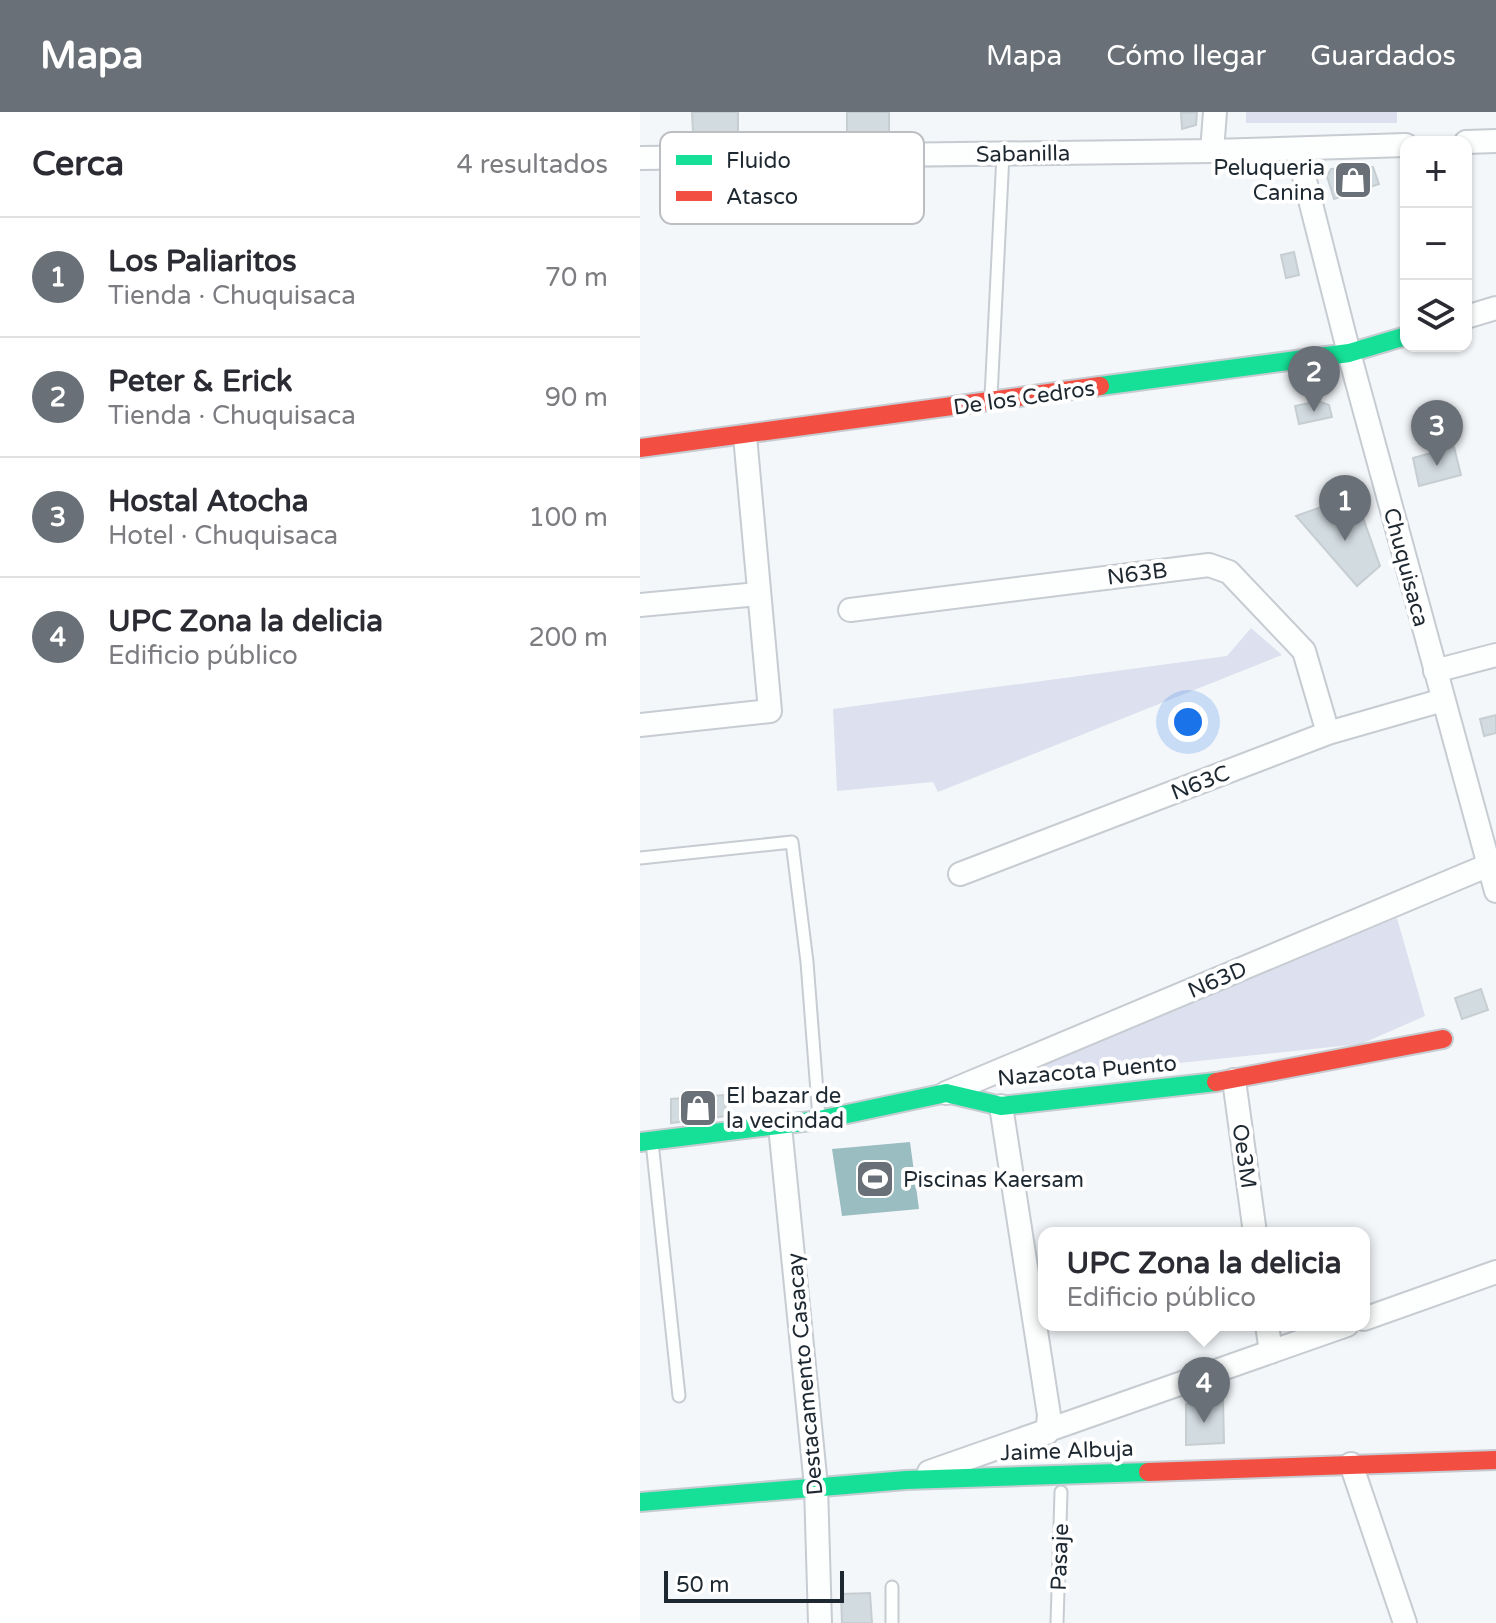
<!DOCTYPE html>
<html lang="es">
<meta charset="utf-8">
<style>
:root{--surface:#fff;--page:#f2f2f3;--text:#2b2b33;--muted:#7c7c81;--line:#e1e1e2;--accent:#697077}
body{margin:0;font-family:"Varela Round",sans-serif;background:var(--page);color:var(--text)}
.controls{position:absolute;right:24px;top:24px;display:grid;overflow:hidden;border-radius:16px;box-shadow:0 2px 6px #0004}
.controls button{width:72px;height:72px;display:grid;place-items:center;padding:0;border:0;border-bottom:2px solid var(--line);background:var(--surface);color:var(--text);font:40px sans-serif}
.scale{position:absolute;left:24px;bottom:20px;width:180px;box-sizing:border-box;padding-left:8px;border:4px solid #1e2831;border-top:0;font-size:22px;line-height:28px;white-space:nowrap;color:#1e2831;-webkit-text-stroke:6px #fff;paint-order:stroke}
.you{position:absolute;left:548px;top:610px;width:28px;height:28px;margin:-20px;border:6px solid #fff;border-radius:50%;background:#1a73e8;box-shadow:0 0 0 12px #1a73e833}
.badge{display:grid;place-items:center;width:52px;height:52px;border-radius:50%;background:var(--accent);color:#fff;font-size:26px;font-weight:700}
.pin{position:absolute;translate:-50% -66px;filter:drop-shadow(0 2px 4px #0008)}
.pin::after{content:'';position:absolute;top:42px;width:28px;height:24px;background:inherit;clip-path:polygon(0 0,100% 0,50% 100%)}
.popup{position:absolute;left:398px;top:1115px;width:332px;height:104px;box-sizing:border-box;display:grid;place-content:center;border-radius:16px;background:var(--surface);filter:drop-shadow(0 2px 6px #0005);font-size:26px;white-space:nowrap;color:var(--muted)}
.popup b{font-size:30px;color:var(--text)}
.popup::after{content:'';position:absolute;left:50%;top:100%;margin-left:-16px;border:16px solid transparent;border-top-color:var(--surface)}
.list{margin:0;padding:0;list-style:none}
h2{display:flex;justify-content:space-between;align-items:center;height:104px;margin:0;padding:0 32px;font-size:34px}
h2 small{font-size:26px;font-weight:400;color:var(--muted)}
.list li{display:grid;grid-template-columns:52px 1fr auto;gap:24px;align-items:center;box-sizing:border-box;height:120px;padding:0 32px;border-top:2px solid var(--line)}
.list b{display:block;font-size:30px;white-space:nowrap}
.list p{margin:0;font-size:26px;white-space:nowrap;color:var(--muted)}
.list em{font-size:26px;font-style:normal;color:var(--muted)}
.icon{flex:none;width:44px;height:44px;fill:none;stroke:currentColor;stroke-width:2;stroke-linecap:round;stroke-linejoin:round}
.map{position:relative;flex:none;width:856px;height:1511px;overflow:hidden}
header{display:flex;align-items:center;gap:48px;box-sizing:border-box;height:112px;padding:0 40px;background:var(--accent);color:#fff}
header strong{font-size:38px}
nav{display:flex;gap:44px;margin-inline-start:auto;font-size:28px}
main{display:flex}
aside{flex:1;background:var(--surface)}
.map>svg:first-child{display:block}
.green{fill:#dde0ee}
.water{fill:#9abdc2}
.building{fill:#d1dbe0;stroke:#c6ced2;stroke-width:2}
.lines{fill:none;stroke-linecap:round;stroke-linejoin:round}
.lane-casing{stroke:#c6ccd1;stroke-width:15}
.street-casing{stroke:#c6ccd1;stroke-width:26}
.fast-casing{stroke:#c6ccd1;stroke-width:22}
.jam-casing{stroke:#c6ccd1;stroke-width:22}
.lane{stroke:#fdfefe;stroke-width:11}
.street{stroke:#fdfefe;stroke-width:22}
.fast{stroke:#16e098;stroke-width:18}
.jam{stroke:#f24e42;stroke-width:18}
.labels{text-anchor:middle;stroke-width:8;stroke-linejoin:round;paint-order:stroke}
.street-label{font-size:22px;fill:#1e2831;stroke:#fff}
.poi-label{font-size:22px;fill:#1e2831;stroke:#fff;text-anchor:start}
.key{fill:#fff;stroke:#bcbec1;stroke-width:2}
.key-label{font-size:22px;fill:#1e2831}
</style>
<header>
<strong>Mapa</strong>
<nav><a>Mapa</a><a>Cómo llegar</a><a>Guardados</a></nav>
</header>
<main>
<aside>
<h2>Cerca<small>4 resultados</small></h2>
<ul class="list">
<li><span class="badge">1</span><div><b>Los Paliaritos</b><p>Tienda · Chuquisaca</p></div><em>70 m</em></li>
<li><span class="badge">2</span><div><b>Peter &amp; Erick</b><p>Tienda · Chuquisaca</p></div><em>90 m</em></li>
<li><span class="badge">3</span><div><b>Hostal Atocha</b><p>Hotel · Chuquisaca</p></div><em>100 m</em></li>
<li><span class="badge">4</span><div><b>UPC Zona la delicia</b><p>Edificio público</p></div><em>200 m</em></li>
</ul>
</aside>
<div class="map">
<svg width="856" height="1511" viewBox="0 0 856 1511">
<rect width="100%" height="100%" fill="#f4f7fa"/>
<path class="green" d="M 606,0 L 757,0 L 757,11 L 606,11 Z
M 611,516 L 642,543 L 298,680 L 293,670 L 197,679 L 193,597 L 587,544 Z
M 757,806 L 785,904 L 721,932 L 339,972 Z"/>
<path class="water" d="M 270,1030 L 279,1097 L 202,1104 L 192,1037 Z"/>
<path class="building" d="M 52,0 L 98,0 L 98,20 L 53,22 Z
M 207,0 L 249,0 L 249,21 L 207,21 Z
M 557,0 L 556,13 L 542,17 L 541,1 Z
M 733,55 L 739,72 L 694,87 L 687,64 L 691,57 Z
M 654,140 L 659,163 L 646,166 L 641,143 Z
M 678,289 L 689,293 L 692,305 L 659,312 L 655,294 Z
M 814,335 L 821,363 L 779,374 L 773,346 Z
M 715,383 L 740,454 L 717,474 L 656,404 Z
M 856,603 L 856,621 L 844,624 L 840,607 Z
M 841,877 L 848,898 L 822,907 L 815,886 Z
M 84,983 L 87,1004 L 31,1011 L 31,987 Z
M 583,1286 L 584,1331 L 546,1333 L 546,1292 Z
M 230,1481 L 232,1511 L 202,1511 L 201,1482 Z"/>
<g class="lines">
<defs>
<path id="lane" d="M 351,285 L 363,42
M 0,746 L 152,730 L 167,850 L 179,1006
M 12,1030 L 39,1284
M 252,1511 L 252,1475
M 417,1511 L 421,1380"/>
<path id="street" d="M 826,30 L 856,29
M 657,37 L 709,241 L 856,779
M 572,39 L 575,0
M 0,46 L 572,39 L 766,33
M 826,205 L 856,196
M 0,493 L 118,482
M 210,498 L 569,453 L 589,460 L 664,539 L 688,621
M 795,559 L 856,543
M 0,613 L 130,599 L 105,324
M 320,762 L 688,621 L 803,588
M 594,968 L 615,1121
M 306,981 L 849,753
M 361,994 L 409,1303 L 407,1321
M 140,1014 L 176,1374 L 180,1511
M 724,1207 L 856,1160
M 627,1213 L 631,1240
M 711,1352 L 765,1511
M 289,1360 L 707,1213"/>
<path id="fast" d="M 460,274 L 709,241 L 766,224
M 0,1030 L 179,1008 L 306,981 L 361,994 L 576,970
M 0,1390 L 266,1368 L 508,1360"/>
<path id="jam" d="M 0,336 L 460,274
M 576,970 L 803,927
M 508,1360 L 856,1348"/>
</defs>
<use href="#lane" class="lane-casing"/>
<use href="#street" class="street-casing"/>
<use href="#fast" class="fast-casing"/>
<use href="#jam" class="jam-casing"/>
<use href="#lane" class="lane"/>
<use href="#street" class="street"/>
<use href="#fast" class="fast"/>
<use href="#jam" class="jam"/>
</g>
<defs>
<symbol id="shop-square" viewBox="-11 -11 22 22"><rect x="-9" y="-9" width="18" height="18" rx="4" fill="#697077" stroke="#fff"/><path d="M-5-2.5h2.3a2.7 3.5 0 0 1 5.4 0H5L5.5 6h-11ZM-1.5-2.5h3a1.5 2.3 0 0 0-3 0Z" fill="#fff"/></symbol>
<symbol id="stadium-square" viewBox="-11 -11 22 22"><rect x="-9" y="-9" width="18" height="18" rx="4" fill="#697077" stroke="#fff"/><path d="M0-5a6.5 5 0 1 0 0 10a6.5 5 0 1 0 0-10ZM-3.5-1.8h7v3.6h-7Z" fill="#fff"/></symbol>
</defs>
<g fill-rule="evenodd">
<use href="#shop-square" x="691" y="46" width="44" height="44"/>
<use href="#shop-square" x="36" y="974" width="44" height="44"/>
<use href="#stadium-square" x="213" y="1045" width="44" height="44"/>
</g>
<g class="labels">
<g class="street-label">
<text transform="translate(383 41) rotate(-1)" y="8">Sabanilla</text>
<text transform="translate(384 285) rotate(-8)" y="8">De los Cedros</text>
<text transform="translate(767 455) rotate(75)" y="8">Chuquisaca</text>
<text transform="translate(497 461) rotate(-7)" y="8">N63B</text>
<text transform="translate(560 670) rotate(-21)" y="8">N63C</text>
<text transform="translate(577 867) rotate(-23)" y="8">N63D</text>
<text transform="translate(447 958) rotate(-5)" y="8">Nazacota Puento</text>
<text transform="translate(605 1044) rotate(82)" y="8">Oe3M</text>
<text transform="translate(164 1262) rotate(-95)" y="8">Destacamento Casacay</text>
<text transform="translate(427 1338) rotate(-2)" y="8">Jaime Albuja</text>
<text transform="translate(419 1445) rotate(-88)" y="8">Pasaje</text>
</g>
<g class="poi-label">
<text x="685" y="63" text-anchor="end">Peluqueria<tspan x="685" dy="25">Canina</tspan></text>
<text x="86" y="991">El bazar de<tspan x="86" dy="25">la vecindad</tspan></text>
<text x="263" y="1075">Piscinas Kaersam</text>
</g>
</g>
<rect x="20" y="20" width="264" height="92" rx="12" class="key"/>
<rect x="36" y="43" width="36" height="10" fill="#16e098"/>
<rect x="36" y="79" width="36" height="10" fill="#f24e42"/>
<g class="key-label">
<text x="86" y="56">Fluido</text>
<text x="86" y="92">Atasco</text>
</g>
</svg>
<div class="controls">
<button>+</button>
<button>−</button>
<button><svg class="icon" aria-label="layers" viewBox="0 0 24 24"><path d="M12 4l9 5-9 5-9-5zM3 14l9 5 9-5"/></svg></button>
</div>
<div class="scale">50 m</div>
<div class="you"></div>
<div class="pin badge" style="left:705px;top:429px">1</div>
<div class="pin badge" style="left:674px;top:300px">2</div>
<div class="pin badge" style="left:797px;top:354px">3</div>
<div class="pin badge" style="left:564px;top:1311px">4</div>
<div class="popup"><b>UPC Zona la delicia</b>Edificio público</div>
</div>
</main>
